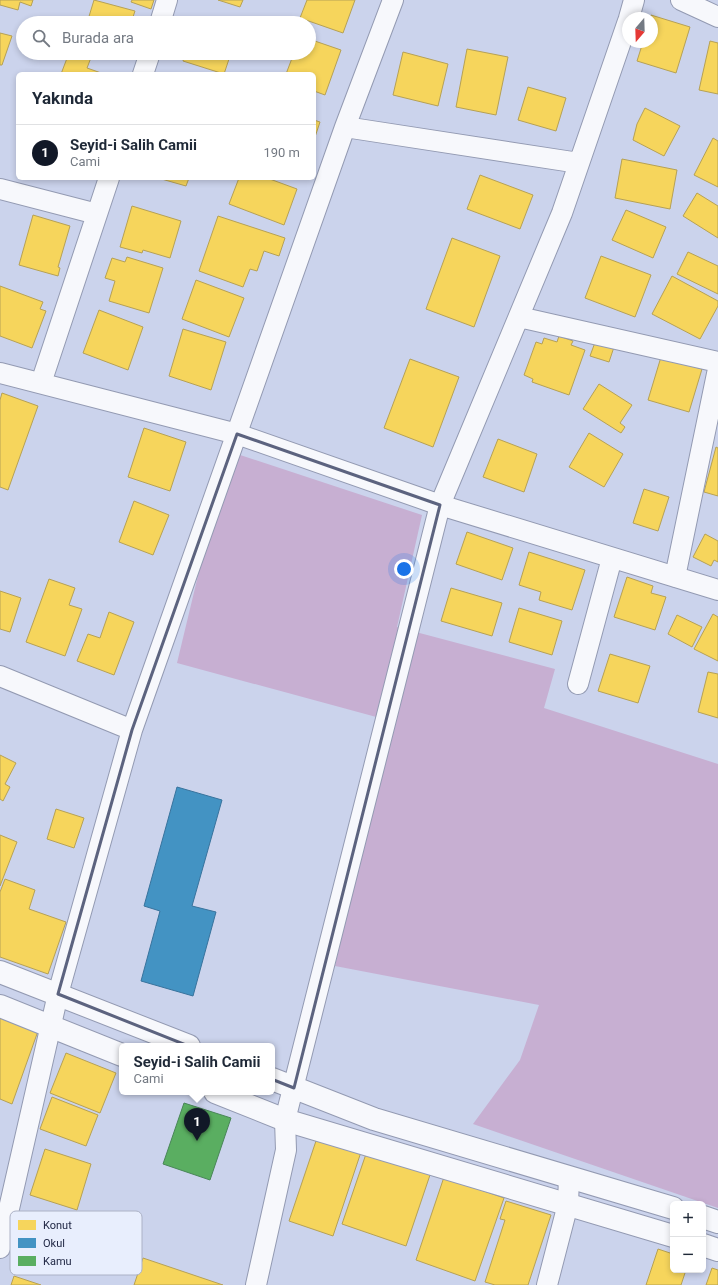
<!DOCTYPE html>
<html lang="tr">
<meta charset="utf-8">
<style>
:root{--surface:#fff;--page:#f6f6f7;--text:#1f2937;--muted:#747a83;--line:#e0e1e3;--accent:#111827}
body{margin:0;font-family:Roboto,sans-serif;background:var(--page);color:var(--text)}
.controls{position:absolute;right:12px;bottom:12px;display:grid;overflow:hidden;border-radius:6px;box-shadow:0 2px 6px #0003}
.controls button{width:36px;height:36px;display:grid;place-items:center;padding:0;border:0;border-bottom:1px solid var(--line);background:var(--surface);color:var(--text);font:20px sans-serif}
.compass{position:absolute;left:622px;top:12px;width:36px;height:36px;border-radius:50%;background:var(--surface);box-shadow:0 2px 6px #0003;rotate:199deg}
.you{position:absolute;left:404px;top:569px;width:14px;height:14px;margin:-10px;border:3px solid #fff;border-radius:50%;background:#1a73e8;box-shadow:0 0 0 6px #1a73e833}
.badge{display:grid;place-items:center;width:26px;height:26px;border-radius:50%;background:var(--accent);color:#fff;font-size:13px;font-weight:700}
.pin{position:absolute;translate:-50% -33px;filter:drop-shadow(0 1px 2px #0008)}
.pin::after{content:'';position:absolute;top:21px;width:14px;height:12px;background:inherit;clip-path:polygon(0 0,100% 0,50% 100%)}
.popup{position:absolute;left:119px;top:1043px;width:156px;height:52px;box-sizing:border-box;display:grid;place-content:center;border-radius:6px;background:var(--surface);filter:drop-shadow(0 1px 3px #0005);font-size:13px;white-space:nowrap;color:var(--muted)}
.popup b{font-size:15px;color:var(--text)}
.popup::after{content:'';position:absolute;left:50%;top:100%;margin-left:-8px;border:8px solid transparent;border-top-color:var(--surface)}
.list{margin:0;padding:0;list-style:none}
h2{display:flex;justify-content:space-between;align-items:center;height:52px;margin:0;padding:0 16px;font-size:17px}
h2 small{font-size:13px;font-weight:400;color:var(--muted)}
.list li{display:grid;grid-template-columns:26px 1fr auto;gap:12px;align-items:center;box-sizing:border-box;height:56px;padding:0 16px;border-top:1px solid var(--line)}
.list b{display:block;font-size:15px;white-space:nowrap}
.list p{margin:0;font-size:13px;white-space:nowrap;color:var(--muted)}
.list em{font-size:13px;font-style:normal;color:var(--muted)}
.icon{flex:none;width:22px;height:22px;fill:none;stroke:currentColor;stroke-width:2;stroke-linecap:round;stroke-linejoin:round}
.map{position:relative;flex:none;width:718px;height:1285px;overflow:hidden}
.search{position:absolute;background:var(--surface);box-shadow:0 2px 6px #0003;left:16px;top:16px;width:300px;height:44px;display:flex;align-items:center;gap:10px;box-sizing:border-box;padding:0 14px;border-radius:22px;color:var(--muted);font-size:15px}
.panel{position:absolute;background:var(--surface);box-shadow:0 2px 6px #0003;left:16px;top:72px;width:300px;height:108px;border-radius:6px}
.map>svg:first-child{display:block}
.green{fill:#c7afd2}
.homes{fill:#f6d55c;stroke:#b6a155}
.schools{fill:#4393c3;stroke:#38739d}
.public{fill:#5aae61;stroke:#498658}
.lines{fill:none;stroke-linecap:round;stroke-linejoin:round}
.street-casing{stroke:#939ab2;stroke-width:22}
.secondary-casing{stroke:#939ab2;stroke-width:24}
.street{stroke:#f7f8fc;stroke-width:20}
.secondary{stroke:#f7f8fc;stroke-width:22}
.marked{fill:none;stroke:#5c637f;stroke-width:3;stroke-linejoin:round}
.key{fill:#e8eefd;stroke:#acb2c6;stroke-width:1}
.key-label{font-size:11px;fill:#202744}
</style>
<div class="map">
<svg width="718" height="1285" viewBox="0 0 718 1285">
<rect width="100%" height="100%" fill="#cbd3ec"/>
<path class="green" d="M 228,451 L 422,515 L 397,627 L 555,669 L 544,708 L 718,764 L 718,1208 L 473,1124 L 520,1060 L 539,1005 L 335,966 L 391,721 L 177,663 Z"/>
<path class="homes" d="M 0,0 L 33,0 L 31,6 L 20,2 L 18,10 L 0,5 Z
M 94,0 L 135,11 L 131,23 L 87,23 Z
M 132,0 L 154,0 L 151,9 L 131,2 Z
M 218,0 L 243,0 L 240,7 Z
M 307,0 L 355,0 L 343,33 L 300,18 Z
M 651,15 L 690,27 L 676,73 L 637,61 L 643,42 L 652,42 Z
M 193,17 L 211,23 L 192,23 Z
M 0,33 L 12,36 L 2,65 L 0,65 Z
M 309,39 L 341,50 L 325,95 L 314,91 L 314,74 L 286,74 L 294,53 L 309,53 Z
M 710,41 L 718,43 L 718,94 L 699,90 Z
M 467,49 L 508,57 L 496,115 L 456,107 Z
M 403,52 L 448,64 L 438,106 L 393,95 Z
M 69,53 L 87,53 L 92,55 L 87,68 L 104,74 L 61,74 Z
M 185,53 L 231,53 L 224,74 L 183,61 Z
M 528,87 L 566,98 L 556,131 L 518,120 Z
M 645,108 L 680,126 L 664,156 L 633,140 L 637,124 Z
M 314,120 L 320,122 L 314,140 Z
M 713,138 L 718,141 L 718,187 L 694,175 Z
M 622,159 L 677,170 L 670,209 L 615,198 Z
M 480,175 L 533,195 L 520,229 L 467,209 Z
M 158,178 L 189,178 L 186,186 Z
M 239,178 L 267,178 L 297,189 L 284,225 L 229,204 Z
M 697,193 L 718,206 L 718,238 L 683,216 Z
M 132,206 L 181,221 L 170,258 L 143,250 L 142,253 L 120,247 Z
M 626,210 L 666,227 L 653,258 L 612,240 Z
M 33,215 L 70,226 L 58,267 L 60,268 L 58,276 L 19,265 Z
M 218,216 L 285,238 L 279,256 L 264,251 L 257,271 L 250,269 L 243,287 L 199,271 Z
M 452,238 L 500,256 L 474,327 L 426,309 Z
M 688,252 L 718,266 L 718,294 L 677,274 Z
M 601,256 L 651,275 L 635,317 L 585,298 Z
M 127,257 L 163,268 L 149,313 L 109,301 L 115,281 L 105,278 L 112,258 L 125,262 Z
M 672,276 L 718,301 L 718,306 L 700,339 L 652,314 Z
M 196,280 L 244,298 L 229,337 L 182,319 Z
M 0,286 L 43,302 L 40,309 L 46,311 L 32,348 L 0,336 Z
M 99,310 L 143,327 L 128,370 L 83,353 Z
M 183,329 L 226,342 L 211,390 L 169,376 Z
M 559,336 L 573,341 L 571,345 L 585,350 L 569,395 L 532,382 L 533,379 L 524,375 L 536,342 L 542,344 L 544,338 L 557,342 Z
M 597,337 L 615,344 L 609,362 L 590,356 Z
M 661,357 L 702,369 L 689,412 L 648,400 Z
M 410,359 L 459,377 L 433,447 L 384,428 Z
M 599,384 L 632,405 L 620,423 L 625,427 L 621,433 L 583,409 Z
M 2,393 L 38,406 L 8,490 L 0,487 L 0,400 Z
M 144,428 L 186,442 L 170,491 L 128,477 Z
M 589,433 L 623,454 L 604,487 L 569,467 Z
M 498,439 L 537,454 L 524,492 L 483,477 Z
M 716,447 L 718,448 L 718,496 L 704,492 Z
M 644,489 L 669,497 L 658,531 L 633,523 Z
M 134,501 L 169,515 L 153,555 L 119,542 Z
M 467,532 L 513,548 L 502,580 L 456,564 Z
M 705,534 L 718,541 L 718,562 L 714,560 L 711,566 L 693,557 Z
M 529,552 L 585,570 L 572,610 L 539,600 L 541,592 L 519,585 Z
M 627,577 L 653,586 L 651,593 L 666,597 L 655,630 L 614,617 Z
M 49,579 L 75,588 L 69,605 L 82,609 L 65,656 L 26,642 Z
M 451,588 L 502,603 L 492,636 L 441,621 Z
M 0,591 L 21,598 L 10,632 L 0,629 Z
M 519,608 L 562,621 L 552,655 L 509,642 Z
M 109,612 L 134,622 L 114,675 L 77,661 L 88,634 L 100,638 Z
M 713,614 L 718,617 L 718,661 L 694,649 Z
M 677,615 L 702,627 L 692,647 L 668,634 Z
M 610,654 L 650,666 L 638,703 L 598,691 Z
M 708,672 L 718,674 L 718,718 L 698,712 Z
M 0,755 L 16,763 L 5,784 L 10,787 L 3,801 L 0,799 Z
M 56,809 L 84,818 L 74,848 L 47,839 Z
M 0,835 L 17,842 L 0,886 Z
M 5,879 L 35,890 L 29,909 L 66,922 L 48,974 L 0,957 L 0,892 Z
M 0,1017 L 38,1031 L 12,1104 L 0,1099 Z
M 66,1053 L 116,1073 L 100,1113 L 50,1093 Z
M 52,1097 L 98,1115 L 86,1146 L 40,1129 Z
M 318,1135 L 362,1149 L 333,1236 L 289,1221 Z
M 45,1149 L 91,1164 L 77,1210 L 30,1195 Z
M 367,1151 L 431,1172 L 406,1246 L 342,1224 Z
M 444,1177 L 504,1198 L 475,1281 L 416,1260 Z
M 506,1201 L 551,1215 L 528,1285 L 495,1285 L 485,1282 L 505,1220 L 500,1219 Z
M 658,1249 L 673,1254 L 673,1270 L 686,1270 L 681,1285 L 646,1285 Z
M 143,1258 L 223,1285 L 134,1285 Z
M 712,1268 L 718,1270 L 718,1285 L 706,1285 Z
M 14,1276 L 41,1285 L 11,1285 Z"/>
<path class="schools" d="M 177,787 L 222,800 L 192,906 L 216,912 L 193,996 L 141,981 L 160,911 L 144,906 Z"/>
<path class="public" d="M 184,1103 L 231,1118 L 210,1180 L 163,1164 Z"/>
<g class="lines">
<defs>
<path id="street" d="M 681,0 L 718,17
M 629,18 L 634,0
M 160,23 L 167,0
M 143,74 L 150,53
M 345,127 L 579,163
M 0,189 L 97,214
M 519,317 L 718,362
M 0,373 L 237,434 L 440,505 L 718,590
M 41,383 L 109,178
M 675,577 L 718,369
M 0,676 L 132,730
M 578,684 L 612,558
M 0,1248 L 58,994 L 132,730 L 345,127 L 393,0
M 256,1285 L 286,1150 L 285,1120 L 440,505 L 562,213 L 628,21
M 547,1285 L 568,1204 L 569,1177"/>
<path id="secondary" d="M 0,972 L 189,1046
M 0,1006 L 122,1055
M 272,1079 L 374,1119 L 673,1208
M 215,1092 L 285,1120 L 673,1236
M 703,1217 L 718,1222
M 703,1245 L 718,1250"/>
</defs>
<use href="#street" class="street-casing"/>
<use href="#secondary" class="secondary-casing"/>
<use href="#street" class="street"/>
<use href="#secondary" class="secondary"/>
</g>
<path class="marked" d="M 237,434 L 440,505 L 294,1088 L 58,994 L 132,730 Z"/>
<rect x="10" y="1211" width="132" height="64" rx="6" class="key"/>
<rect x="18" y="1220" width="18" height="10" fill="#f6d55c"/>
<rect x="18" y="1238" width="18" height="10" fill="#4393c3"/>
<rect x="18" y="1256" width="18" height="10" fill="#5aae61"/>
<g class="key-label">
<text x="43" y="1229">Konut</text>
<text x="43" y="1247">Okul</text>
<text x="43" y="1265">Kamu</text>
</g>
</svg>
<div class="controls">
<button>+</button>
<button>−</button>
</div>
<svg class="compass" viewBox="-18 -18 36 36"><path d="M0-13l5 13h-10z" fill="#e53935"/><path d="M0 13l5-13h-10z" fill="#747a83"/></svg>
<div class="you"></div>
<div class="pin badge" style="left:197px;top:1141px">1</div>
<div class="popup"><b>Seyid-i Salih Camii</b>Cami</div>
<div class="search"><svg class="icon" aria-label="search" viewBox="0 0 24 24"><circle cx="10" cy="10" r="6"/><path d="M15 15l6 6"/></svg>Burada ara</div>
<section class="panel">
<h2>Yakında<small></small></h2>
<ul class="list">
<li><span class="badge">1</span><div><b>Seyid-i Salih Camii</b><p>Cami</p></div><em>190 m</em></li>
</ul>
</section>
</div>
